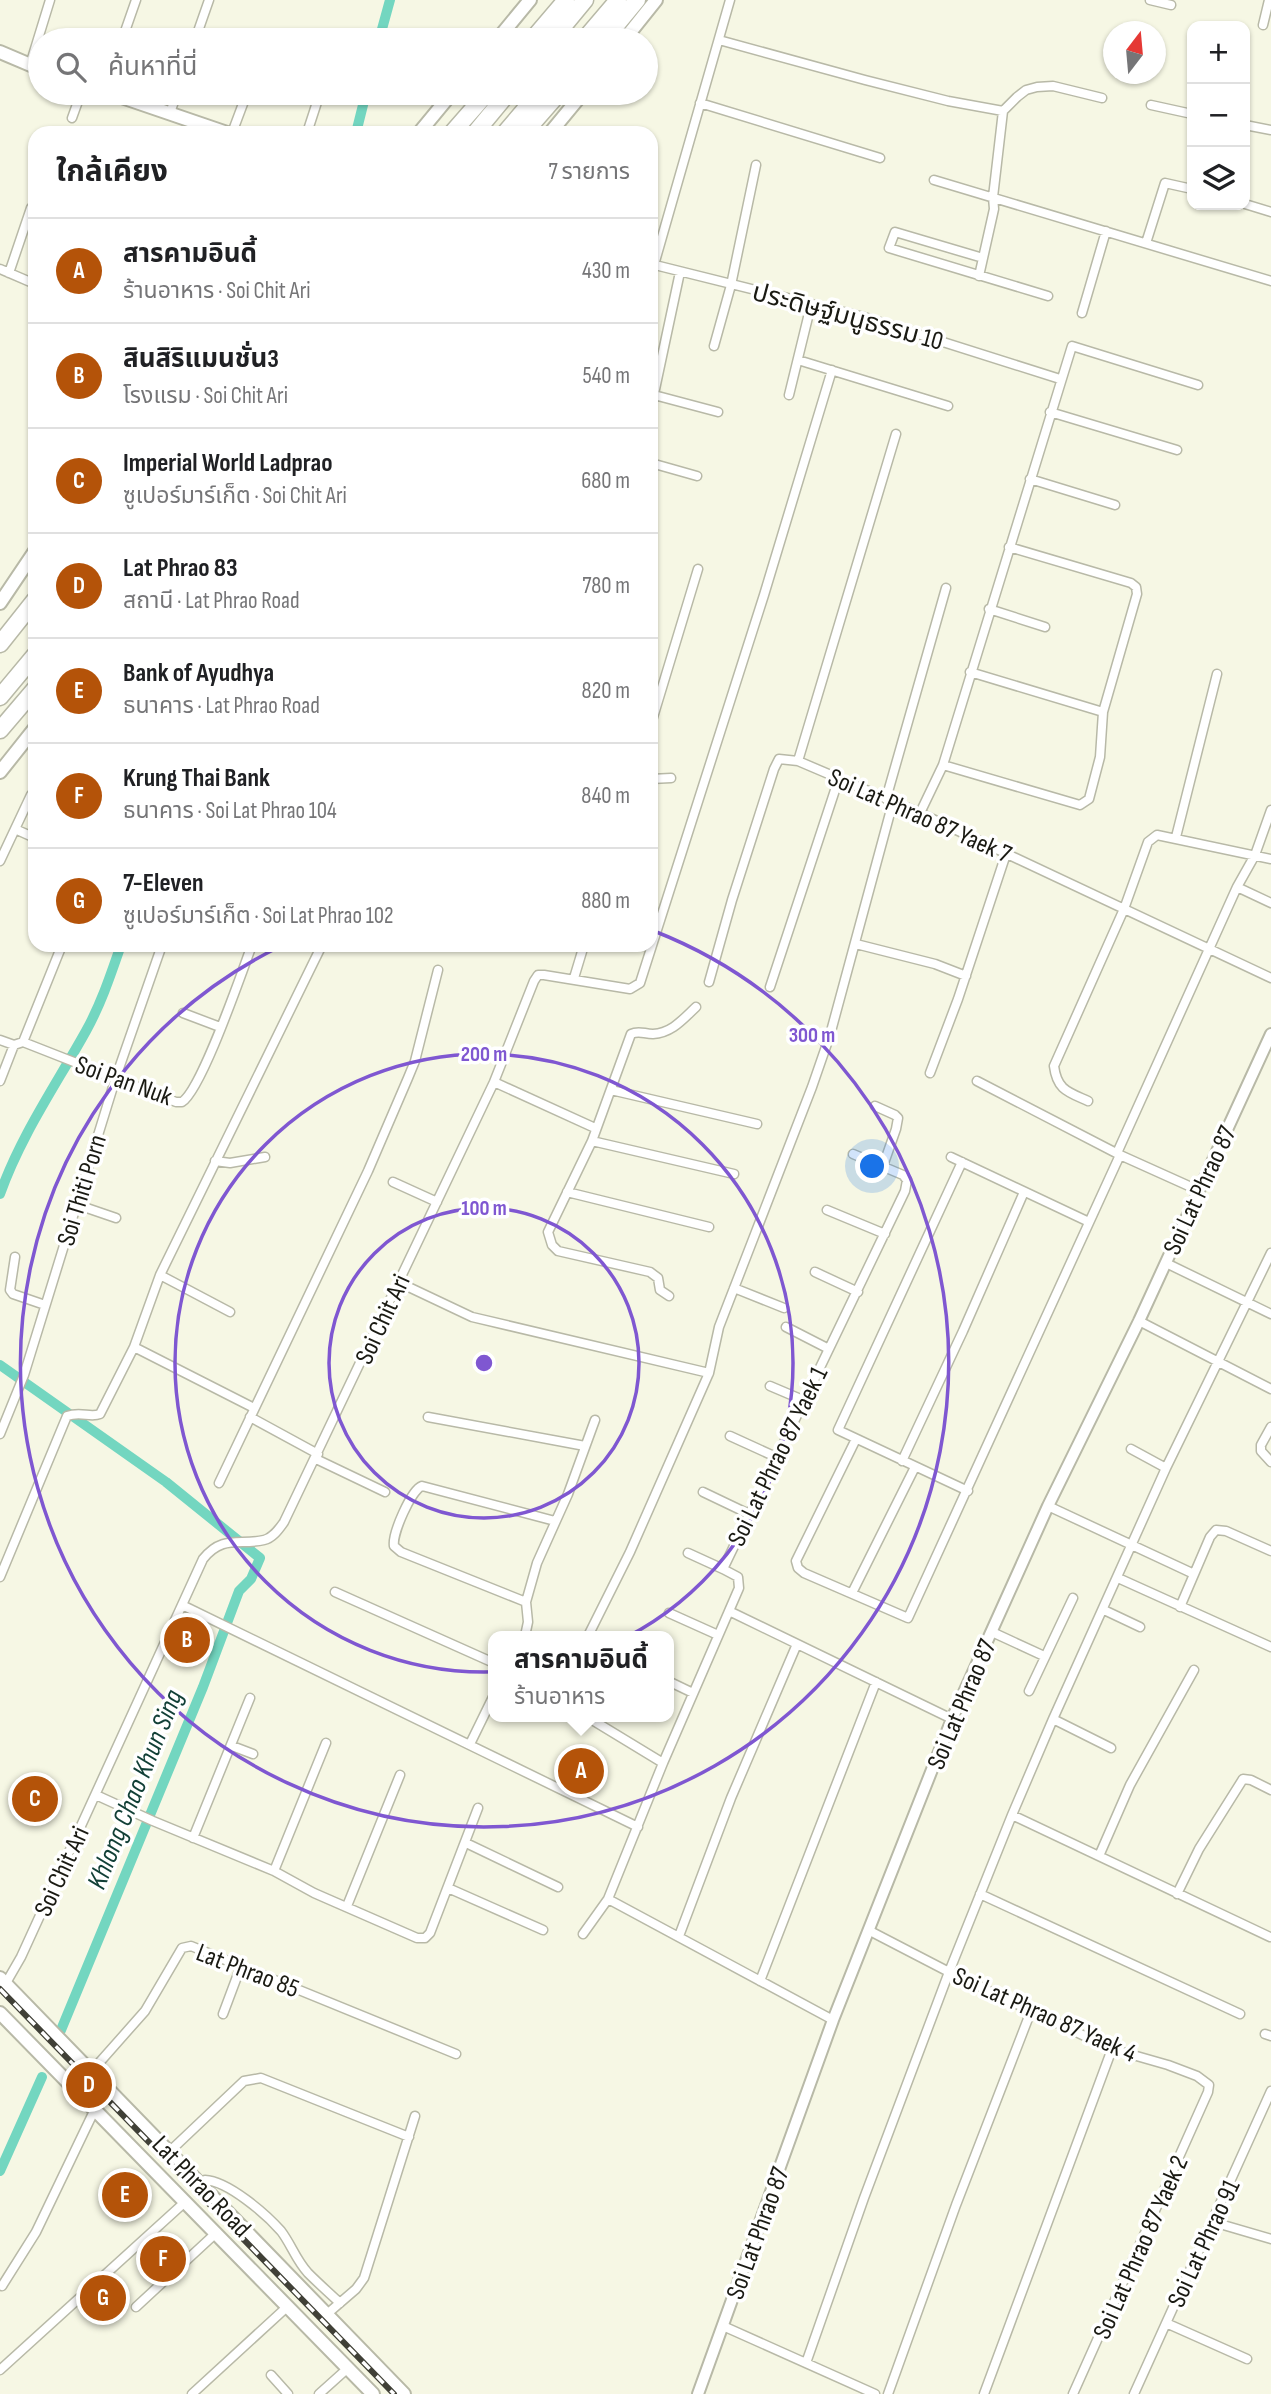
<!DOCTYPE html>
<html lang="th">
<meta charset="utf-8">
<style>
:root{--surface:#fff;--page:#f6f6f6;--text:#202124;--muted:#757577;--line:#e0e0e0;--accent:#b45309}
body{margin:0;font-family:"Sofia Sans Condensed","Noto Sans Thai",sans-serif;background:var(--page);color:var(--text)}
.controls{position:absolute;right:21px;top:21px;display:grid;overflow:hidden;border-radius:14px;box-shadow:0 2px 5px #0004}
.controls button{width:63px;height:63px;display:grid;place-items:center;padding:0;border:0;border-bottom:2px solid var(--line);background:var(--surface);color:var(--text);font:35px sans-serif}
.compass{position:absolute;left:1103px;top:21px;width:63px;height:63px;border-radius:50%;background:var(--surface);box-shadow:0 2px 5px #0004;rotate:16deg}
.you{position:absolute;left:873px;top:1167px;width:24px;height:24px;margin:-18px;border:5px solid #fff;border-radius:50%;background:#1a73e8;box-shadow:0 0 0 10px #1a73e833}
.badge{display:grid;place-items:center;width:46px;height:46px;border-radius:50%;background:var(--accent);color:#fff;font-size:23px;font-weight:700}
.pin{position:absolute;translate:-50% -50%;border:4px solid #fff;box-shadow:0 2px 7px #0006}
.popup{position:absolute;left:488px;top:1631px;width:186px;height:91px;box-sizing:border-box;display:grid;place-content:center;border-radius:14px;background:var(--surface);filter:drop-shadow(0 2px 5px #0005);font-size:23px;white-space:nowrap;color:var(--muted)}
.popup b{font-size:26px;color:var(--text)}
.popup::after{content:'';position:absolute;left:50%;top:100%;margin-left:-14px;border:14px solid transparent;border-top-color:var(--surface)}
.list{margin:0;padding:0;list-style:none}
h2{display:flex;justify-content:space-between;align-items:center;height:91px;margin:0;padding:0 28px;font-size:30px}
h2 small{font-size:23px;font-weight:400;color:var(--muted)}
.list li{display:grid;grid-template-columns:46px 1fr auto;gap:21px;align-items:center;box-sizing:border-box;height:105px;padding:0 28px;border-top:2px solid var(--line)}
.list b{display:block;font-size:26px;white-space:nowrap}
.list p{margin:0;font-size:23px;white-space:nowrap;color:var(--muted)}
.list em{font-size:23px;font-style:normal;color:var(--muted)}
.icon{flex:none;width:38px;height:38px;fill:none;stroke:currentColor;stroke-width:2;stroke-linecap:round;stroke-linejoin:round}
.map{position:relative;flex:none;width:1271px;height:2394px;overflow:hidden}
.search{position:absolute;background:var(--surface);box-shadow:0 2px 5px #0004;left:28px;top:28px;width:630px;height:77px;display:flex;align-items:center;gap:18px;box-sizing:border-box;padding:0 24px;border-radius:38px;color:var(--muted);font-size:26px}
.panel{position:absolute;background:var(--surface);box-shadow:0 2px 5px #0004;left:28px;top:126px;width:630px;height:826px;border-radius:21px}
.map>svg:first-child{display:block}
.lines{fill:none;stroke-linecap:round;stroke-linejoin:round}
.canal{stroke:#73d6c0;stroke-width:10}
.minor-casing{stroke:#b8b9a7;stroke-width:11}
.tertiary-casing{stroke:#b8b9a7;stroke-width:14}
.secondary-casing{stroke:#b8b9a7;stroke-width:16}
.primary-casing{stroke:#b8b9a7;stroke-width:16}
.motorway-casing{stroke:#b8b9a7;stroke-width:19}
.minor{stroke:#fff;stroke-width:8}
.tertiary{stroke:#fff;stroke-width:10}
.secondary{stroke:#fff;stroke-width:12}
.primary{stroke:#fff;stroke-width:12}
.motorway{stroke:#fff;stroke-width:16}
.rail-casing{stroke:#404037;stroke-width:6}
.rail{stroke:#fff;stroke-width:3.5;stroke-dasharray:10;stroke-linecap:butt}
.ring{fill:none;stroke:#7f57d1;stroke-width:3.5}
.labels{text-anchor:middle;stroke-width:7;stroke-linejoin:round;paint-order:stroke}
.street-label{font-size:26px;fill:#1a1a13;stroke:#fff}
.water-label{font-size:28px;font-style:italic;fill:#113f36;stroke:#fff}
.centre{fill:#7f57d1;stroke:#fff;stroke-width:3.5}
.ring-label{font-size:21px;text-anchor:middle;font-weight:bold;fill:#7f57d1;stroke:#fff;stroke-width:7;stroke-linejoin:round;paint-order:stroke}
</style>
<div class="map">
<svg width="1271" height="2394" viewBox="0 0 1271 2394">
<rect width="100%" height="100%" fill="#f6f7e4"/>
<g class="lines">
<path class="canal" d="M 379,40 L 390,0
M 356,133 L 366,93
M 0,1194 C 21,1135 56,1085 86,1031 C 101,1004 111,974 121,945
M 0,1365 L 166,1482 L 260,1558 L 251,1579 L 239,1591 L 203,1687 L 61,2030
M 0,2171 L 42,2077"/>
<defs>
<path id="minor" d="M 1150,0 L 1171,5
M 1263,25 L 1269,0
M 122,40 L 136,0
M 195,40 L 209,0
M 266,40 L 267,38
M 719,40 L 865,80 L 948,101 L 1003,111
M 30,65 L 50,0
M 700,103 L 880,158
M 1151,105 L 1192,114
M 170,113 L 177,93
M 72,118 L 81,93
M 1245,125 L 1271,130
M 232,133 L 247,93
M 307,133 L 320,93
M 934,180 L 1271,281
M 1245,204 L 1271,212
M 1146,243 L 1165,183 L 1192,189
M 983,258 L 895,232 L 889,248 L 1048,296
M 651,264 L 864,317 L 1060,379
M 654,265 L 730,0
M 0,269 L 35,284
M 9,273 L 31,208 L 35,204
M 979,276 L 994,209 L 993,197 L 1003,111 L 1017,97 L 1026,90 L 1037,87 L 1053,86 L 1102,98
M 1082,313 L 1106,231
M 714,346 L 731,285 L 756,165
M 798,360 L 948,406
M 654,395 L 718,412
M 789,395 L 811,305
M 651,408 L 680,272
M 1050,412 L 1177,450
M 651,463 L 697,476
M 1030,479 L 1115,505
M 989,609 L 1045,627
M 970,672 L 1103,712
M 651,724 L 698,569
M 798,761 L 896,434
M 943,765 L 1080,805 L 1089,799 L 1100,757 L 1103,712 L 1137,594 L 1136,587 L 1131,583 L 1009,547
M 651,779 L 671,778
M 886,799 L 946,588
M 920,813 L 943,765 L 1072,346 L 1198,385
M 15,829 L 35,838
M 1176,837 L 1217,674
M 0,861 L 31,795
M 1237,887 L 1271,903
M 856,944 L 935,964 L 966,976
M 574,978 L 584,945
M 709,982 L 732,900 L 774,769 L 779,759 L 798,761 L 920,813 L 1271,978
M 770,987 L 839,778
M 183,1013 L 220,1027
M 0,1040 L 14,1045 L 23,1042 L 176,1102 L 182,1102 C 202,1089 241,974 252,945
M 23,1042 L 62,945
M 930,1073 L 958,999 L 1006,854
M 0,1081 L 14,1045
M 977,1081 L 1120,1155 L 1200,1191
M 494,1082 L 595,1128
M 611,1090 L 757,1124
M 1088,1101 C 1068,1092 1057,1090 1054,1066 L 1124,909 L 1148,842 L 1157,835 L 1271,859
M 875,1106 L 895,1115 L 898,1118 L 896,1129 L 883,1166
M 592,1141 L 734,1174
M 1117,1153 L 1237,887 L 1255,855 L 1271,810
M 951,1157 L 1089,1222
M 215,1161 L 230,1163 L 265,1157
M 962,1162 L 838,1430 L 968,1491
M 393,1182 L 437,1202
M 567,1192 L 709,1227
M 78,1205 L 116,1218
M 827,1210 L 885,1234
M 15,1257 L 10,1290 L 13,1294 L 45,1305
M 1166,1263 L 1271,1314
M 815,1272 L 858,1292
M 160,1275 L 230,1312
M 398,1282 L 472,1317 L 709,1373
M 734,1288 L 784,1308
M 669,1296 L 660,1290 L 658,1278 L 650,1272 L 558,1251 L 552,1245 L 548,1232 L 592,1141 L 631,1034 C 639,1030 644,1034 653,1034 C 672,1033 683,1019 696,1007
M 1139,1321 L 1271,1389
M 786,1327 L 829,1349
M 134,1347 L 254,1408
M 770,1386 L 803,1400
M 250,1417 L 318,1454
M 428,1417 L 585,1446
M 1271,1427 L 1261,1445 L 1261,1451 L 1271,1462
M 0,1434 L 24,1375 L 116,1077 L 162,945
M 730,1436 L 776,1457
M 856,1439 L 796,1561 L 798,1568 L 804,1573 L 908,1618 L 1120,1155
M 1131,1449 L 1166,1468
M 316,1459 L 385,1492
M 902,1461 L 963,1331 L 1024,1192
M 219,1483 L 368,1171 L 408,1078 L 415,1061 L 438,970
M 703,1492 L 749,1514
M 1048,1506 L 1194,1574
M 688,1553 L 723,1569
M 0,1577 L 67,1416 C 81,1411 90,1418 100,1414 L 134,1347 L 160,1275 L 320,949
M 1118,1578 L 1271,1647
M 335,1592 L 494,1663
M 852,1593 L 915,1467
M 526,1602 L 401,1552 L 394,1546 C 392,1534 411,1490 422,1486 L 555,1521
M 182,1605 L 638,1827
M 1180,1607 L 1210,1537 L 1216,1530 L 1226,1531 L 1271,1551
M 1104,1610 L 1140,1627
M 729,1611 L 952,1719
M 669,1613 L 718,1635
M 992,1632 L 1044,1656
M 525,1636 L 528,1622 L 526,1602 L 537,1563 L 568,1494 L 595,1420
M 588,1636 L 630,1552 L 709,1373 L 719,1327 L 812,1087 L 830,1035 L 893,802
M 668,1681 L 693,1693
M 1029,1691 L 1073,1598
M 589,1718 L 663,1763
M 1053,1719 L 1111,1748
M 470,1744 L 494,1695
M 232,1746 L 253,1754
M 96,1795 L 153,1821 L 274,1871 L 314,1893 L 417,1938 L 425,1938 L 430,1933 L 478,1808
M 1012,1815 L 1270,1937
M 193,1838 L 250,1698
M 466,1843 L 558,1887
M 1099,1856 L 1130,1785 L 1194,1670
M 274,1871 L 326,1743
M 448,1888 L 543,1930
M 980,1894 L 1240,2014
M 1177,1894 L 1199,1849 L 1243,1779 L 1251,1780 L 1271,1790
M 608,1899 L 833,2020
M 347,1906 L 400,1775
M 868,1930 L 949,1972 L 1112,2049 L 1168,2065 L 1197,2076 L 1209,2085 L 1208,2092 L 1073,2394
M 583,1934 L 608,1899 L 663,1763 L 739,1588 L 738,1577 L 723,1569 L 905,1191 L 907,1180 L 903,1175 L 853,1154
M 679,1936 L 731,1798 L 797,1644
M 760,1981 L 876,1682
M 6,1983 L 21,1957 L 203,1559 C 223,1534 240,1546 264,1540 C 273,1538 279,1529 284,1522 L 494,1082 L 534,981 L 538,975 L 544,975 L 630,989 L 640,983 L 764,595 L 832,370
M 223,2014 L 241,1966
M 1265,2034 L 1271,2036
M 91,2072 L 145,2011 L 182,1948 L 191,1946 L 456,2054
M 169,2152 L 244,2081 L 261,2078 L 409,2137
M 200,2184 L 205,2180 C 228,2181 266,2214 281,2231 C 291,2244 296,2260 308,2273 C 318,2283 329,2293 340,2303
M 1213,2222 L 1271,2239
M 2,2286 L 36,2232 L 95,2109
M 136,2307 L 216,2233
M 327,2314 L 356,2289 L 364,2278 L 415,2116
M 1166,2323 L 1247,2359
M 723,2326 L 875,2394
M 806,2363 L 864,2198 L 949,1972 L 1012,1815 L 1053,1719 L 1166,1468 L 1271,1253
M 0,2370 L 185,2202
M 271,2375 L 288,2394
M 192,2394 L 288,2306
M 319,2394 L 348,2368
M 888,2394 L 956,2205 L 1031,2011
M 984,2394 L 1112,2049
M 1134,2394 L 1271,2091"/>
<path id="tertiary" d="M 698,2394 L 833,2020 L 952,1719 L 1048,1506 L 1139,1321 L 1271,1034"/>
<path id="secondary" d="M 0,52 L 40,69
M 110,93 L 227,133"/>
<path id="primary" d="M 497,40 L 530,0
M 624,40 L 656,0
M 419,133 L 452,93
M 550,133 L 583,93
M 0,603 L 35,551
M 0,772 L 35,728
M 0,1978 L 404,2394
M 0,2013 L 373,2394"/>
<path id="motorway" d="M 532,40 L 566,0
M 552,40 L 585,0
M 584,40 L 618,0
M 604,40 L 637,0
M 452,133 L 487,93
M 475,133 L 508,93
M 505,133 L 539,93
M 524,133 L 559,93
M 0,644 L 35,600
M 0,697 L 35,655
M 0,730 L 35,689"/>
</defs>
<use href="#minor" class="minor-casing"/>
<use href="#tertiary" class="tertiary-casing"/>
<use href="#secondary" class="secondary-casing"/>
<use href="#primary" class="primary-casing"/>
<use href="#motorway" class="motorway-casing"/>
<use href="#minor" class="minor"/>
<use href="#tertiary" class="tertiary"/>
<use href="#secondary" class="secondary"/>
<use href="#primary" class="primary"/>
<use href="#motorway" class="motorway"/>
<defs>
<path id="rail" d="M 0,1989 L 394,2394"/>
</defs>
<use href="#rail" class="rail-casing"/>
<use href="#rail" class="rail"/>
</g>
<g class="ring">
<circle cx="484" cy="1363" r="155"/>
<circle cx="484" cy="1363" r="309"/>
<path d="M654 931A464 464 0 1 1 281 946"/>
</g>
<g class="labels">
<g class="street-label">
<text transform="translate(848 316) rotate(15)" y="9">ประดิษฐ์มนูธรรม 10</text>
<text transform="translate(920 815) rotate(24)" y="9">Soi Lat Phrao 87 Yaek 7</text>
<text transform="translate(124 1080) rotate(20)" y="9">Soi Pan Nuk</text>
<text transform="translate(81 1190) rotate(-73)" y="9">Soi Thiti Porn</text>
<text transform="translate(1199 1190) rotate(-65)" y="9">Soi Lat Phrao 87</text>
<text transform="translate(382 1319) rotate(-65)" y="9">Soi Chit Ari</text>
<text transform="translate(777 1456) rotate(-64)" y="9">Soi Lat Phrao 87 Yaek 1</text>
<text transform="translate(961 1704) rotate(-67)" y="9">Soi Lat Phrao 87</text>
<text transform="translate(61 1871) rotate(-65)" y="9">Soi Chit Ari</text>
<text transform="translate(248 1970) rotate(21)" y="9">Lat Phrao 85</text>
<text transform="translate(1045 2014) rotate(24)" y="9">Soi Lat Phrao 87 Yaek 4</text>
<text transform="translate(202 2186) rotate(46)" y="9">Lat Phrao Road</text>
<text transform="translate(757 2233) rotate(-70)" y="9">Soi Lat Phrao 87</text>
<text transform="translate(1203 2243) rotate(-65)" y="9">Soi Lat Phrao 91</text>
<text transform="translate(1140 2247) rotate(-66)" y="9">Soi Lat Phrao 87 Yaek 2</text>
</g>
<g class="water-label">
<text transform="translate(134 1789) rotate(-68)" y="10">Khlong Chao Khun Sing</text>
</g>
</g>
<circle cx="484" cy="1363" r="10" class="centre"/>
<g class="ring-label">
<text x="812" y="1042">300 m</text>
<text x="484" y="1061">200 m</text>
<text x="484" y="1215">100 m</text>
</g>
</svg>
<div class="controls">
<button>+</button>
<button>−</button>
<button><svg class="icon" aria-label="layers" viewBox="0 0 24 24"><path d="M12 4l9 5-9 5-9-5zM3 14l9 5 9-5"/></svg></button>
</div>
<svg class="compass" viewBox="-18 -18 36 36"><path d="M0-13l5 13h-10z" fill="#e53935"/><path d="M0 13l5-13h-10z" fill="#757577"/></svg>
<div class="you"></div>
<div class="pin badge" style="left:581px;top:1771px">A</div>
<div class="popup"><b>สารคามอินดี้</b>ร้านอาหาร</div>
<div class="pin badge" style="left:187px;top:1640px">B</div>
<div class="pin badge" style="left:35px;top:1799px">C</div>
<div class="pin badge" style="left:89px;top:2085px">D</div>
<div class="pin badge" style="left:125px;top:2195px">E</div>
<div class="pin badge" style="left:163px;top:2259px">F</div>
<div class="pin badge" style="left:103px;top:2298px">G</div>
<div class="search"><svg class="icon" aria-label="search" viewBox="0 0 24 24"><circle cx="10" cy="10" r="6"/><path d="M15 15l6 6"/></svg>ค้นหาที่นี่</div>
<section class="panel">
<h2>ใกล้เคียง<small>7 รายการ</small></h2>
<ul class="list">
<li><span class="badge">A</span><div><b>สารคามอินดี้</b><p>ร้านอาหาร · Soi Chit Ari</p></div><em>430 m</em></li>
<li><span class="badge">B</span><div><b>สินสิริแมนชั่น3</b><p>โรงแรม · Soi Chit Ari</p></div><em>540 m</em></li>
<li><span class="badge">C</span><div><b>Imperial World Ladprao</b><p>ซูเปอร์มาร์เก็ต · Soi Chit Ari</p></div><em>680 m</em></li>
<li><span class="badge">D</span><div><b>Lat Phrao 83</b><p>สถานี · Lat Phrao Road</p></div><em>780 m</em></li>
<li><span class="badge">E</span><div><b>Bank of Ayudhya</b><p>ธนาคาร · Lat Phrao Road</p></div><em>820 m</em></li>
<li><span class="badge">F</span><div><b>Krung Thai Bank</b><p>ธนาคาร · Soi Lat Phrao 104</p></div><em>840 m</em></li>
<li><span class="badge">G</span><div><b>7-Eleven</b><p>ซูเปอร์มาร์เก็ต · Soi Lat Phrao 102</p></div><em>880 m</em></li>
</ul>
</section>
</div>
